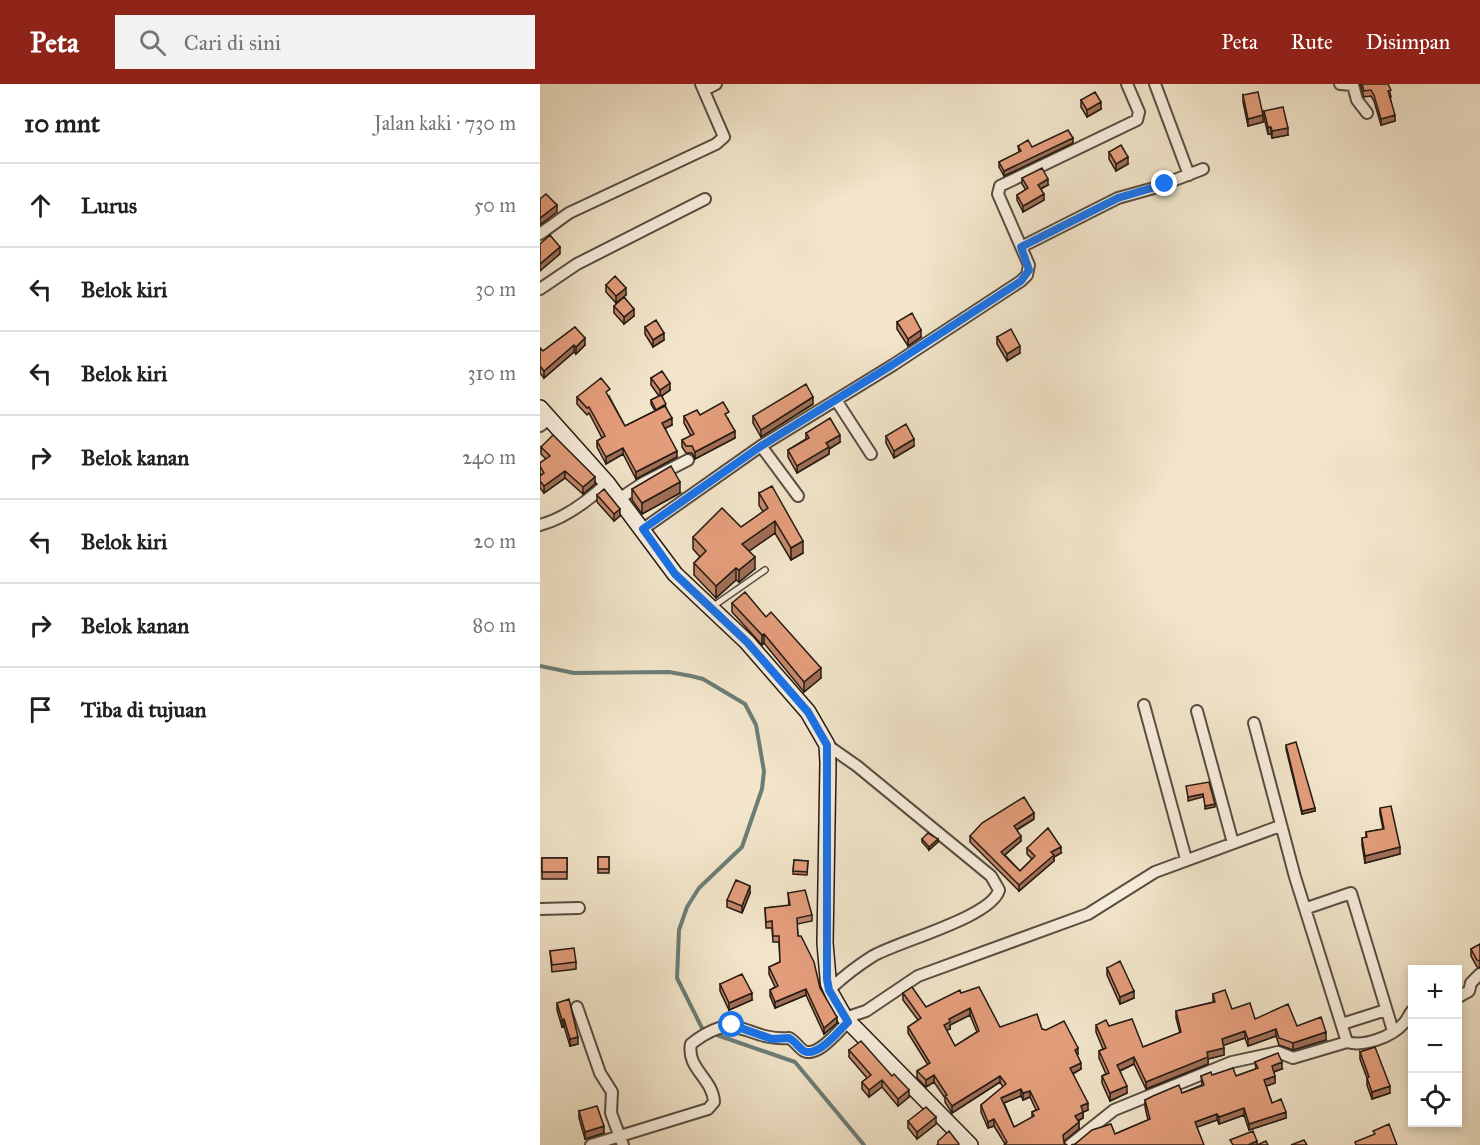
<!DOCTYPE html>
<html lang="id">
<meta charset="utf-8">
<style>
:root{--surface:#fff;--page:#f2f2f2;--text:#202124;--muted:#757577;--line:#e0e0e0;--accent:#8f2418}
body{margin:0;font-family:"IM FELL Great Primer",serif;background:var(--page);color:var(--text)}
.controls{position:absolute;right:18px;bottom:18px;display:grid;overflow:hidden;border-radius:0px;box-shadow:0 3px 9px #0003}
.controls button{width:54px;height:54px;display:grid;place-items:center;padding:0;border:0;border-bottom:2px solid var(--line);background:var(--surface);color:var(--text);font:30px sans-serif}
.stop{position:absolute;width:18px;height:18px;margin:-14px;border:4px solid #1a73e8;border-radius:50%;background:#fff}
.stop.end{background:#1a73e8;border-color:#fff;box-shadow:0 2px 6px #0008}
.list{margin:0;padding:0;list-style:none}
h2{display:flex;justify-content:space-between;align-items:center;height:78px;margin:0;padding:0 24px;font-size:26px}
h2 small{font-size:20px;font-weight:400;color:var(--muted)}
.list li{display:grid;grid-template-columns:39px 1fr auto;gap:18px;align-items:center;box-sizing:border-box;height:84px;padding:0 24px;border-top:2px solid var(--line)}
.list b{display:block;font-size:22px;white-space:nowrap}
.list em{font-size:20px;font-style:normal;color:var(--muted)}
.icon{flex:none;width:33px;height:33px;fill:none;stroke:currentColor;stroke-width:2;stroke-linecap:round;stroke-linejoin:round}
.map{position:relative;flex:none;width:940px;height:1061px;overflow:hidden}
header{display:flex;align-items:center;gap:36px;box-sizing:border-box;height:84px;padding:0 30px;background:var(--accent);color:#fff}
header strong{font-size:28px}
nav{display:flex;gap:33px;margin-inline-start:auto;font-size:21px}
.search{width:420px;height:54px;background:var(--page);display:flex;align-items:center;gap:15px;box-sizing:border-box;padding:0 21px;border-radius:0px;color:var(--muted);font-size:22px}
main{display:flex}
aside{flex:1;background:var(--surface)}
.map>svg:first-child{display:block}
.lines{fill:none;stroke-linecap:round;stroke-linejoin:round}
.stream{stroke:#6b7d77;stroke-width:4}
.lane-casing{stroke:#584d41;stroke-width:8}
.street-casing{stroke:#584d41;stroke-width:14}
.secondary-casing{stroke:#241a13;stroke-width:18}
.lane{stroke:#f7eedd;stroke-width:5}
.street{stroke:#f7eedd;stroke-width:10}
.secondary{stroke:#f7eedd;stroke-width:15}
.wall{fill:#c4876a;stroke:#241a13;stroke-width:1.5;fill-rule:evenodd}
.shaded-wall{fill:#a06e56;stroke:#241a13;stroke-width:1.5}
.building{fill:#e49d7b;stroke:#241a13;stroke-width:1.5;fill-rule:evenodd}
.route{stroke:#1a73e8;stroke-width:8}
</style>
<header>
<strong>Peta</strong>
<div class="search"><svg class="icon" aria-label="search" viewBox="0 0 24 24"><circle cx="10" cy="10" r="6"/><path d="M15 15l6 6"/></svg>Cari di sini</div>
<nav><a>Peta</a><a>Rute</a><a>Disimpan</a></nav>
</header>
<main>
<aside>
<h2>10 mnt<small>Jalan kaki · 730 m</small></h2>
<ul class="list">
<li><svg class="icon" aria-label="ahead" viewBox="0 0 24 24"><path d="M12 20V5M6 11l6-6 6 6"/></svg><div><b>Lurus</b></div><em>50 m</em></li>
<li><svg class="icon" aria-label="left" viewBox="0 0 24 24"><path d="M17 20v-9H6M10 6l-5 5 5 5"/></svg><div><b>Belok kiri</b></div><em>30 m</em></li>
<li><svg class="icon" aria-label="left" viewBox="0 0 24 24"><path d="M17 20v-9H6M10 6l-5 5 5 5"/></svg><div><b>Belok kiri</b></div><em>310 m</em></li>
<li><svg class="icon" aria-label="right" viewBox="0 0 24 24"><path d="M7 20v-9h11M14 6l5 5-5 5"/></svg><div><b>Belok kanan</b></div><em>240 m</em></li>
<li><svg class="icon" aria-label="left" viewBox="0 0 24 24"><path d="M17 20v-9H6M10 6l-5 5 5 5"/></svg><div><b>Belok kiri</b></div><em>20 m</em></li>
<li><svg class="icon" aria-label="right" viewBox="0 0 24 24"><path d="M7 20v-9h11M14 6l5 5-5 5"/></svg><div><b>Belok kanan</b></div><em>80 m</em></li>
<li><svg class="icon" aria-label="arrive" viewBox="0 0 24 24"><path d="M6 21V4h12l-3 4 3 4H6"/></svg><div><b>Tiba di tujuan</b></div></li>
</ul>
</aside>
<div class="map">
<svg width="940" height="1061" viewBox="0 0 940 1061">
<rect width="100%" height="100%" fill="#f2e5ca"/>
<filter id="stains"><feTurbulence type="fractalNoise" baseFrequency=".00333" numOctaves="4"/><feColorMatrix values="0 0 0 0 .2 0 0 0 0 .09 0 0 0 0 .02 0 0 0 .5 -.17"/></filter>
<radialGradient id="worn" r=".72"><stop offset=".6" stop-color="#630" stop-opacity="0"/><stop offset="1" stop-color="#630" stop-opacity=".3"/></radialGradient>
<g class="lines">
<path class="stream" d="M 0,582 L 34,589 L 129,588 L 151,592 L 163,595 L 205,620 L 216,641 L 224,687 L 222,705 L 202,763 L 159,804 L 147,823 L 139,846 L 137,894 L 163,946 L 167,948
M 174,950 L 255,978 L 324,1061"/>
<defs>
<path id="lane" d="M 172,523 L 225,486"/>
<path id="street" d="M 615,0 L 649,91
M 800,0 L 813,1 L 817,16 L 827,29
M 164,6 L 176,0
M 0,150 L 29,129 L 176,60 L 184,53 L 161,0
M 481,163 L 578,114 L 614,104 L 663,85
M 0,205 L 37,180 L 165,115
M 296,316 L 331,370
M 0,342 L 10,334
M 221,362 L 258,412
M 79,415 L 103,399 L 148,376
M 0,441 C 26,434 48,417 67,399
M 103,445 L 221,362 L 353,281 L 481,197 L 487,191 L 489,181 L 458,110 L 460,102 L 597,36 L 599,28 L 587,0
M 604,621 L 646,775
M 657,627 L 693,759
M 287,661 L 317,682 L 451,792 L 459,806 C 452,833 359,857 333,872 C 317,882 303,893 289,906
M 767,824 L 811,809 L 853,947
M 0,825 L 39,824
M 918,913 L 929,907 L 931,899 L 940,890
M 37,923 L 60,989 L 72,1008 L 71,1029 L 83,1061
M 305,934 L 326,927 L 378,892 L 548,830 L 615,788 L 740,742
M 802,940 L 846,926
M 807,958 C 824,963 852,953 864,939 C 868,935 869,930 872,927
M 51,1061 L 168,1025 L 174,1018 C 173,995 146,984 151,960 C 199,923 203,957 249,954 C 255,957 259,964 264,967 C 278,974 299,946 308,938
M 530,1061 L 574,1026 L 692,978 L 738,968 L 753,974 L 807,958 L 755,793 L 714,639"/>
<path id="secondary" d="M 0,324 L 67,399 L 135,490 L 207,558 L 268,628 L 287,661 L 288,679 L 285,859 L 289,906 L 305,934 L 430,1061"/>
</defs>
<use href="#lane" class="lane-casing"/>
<use href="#street" class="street-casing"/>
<use href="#secondary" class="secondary-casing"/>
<use href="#lane" class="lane"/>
<use href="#street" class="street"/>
<use href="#secondary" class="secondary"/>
</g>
<path class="wall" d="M 820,0 L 848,0 L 851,13 L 850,13 L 855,37 L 841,41 L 834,17 L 831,12 L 824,13 Z
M 703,11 L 723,38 L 708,42 L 703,18 Z
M 541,16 L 561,25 L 547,33 L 541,23 Z
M 724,27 L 748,51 L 732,54 L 731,50 L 728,50 L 724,34 Z
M 533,59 L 464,92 L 459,83 L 459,78 L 479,68 L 478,62 L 492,63 Z
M 569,68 L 588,80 L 576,87 L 569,75 Z
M 482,94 L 508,101 L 501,105 L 504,116 L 483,128 L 477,116 L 477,111 L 486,106 L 482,100 Z
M 66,201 L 86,211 L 76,219 L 66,208 Z
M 74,222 L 94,232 L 84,240 L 74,229 Z
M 357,238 L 381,253 L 368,262 L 357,245 Z
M 35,243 L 45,261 L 36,270 L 34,268 L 4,294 L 0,289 L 0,264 L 3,267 Z
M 105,243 L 124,256 L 113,263 L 105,250 Z
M 457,253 L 480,269 L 467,277 L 457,260 Z
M 111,294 L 130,306 L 122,312 L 132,341 L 125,344 L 137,373 L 96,395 L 83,370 L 66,380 L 57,363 L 57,357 L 62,354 L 49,329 L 47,331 L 37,320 L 37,313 L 70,312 L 69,312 L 85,342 L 115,327 L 111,320 L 111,316 L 119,312 L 111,301 Z
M 273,320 L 221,353 L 213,339 L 213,332 Z
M 160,331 L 189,335 L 188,335 L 195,354 L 155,375 L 152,369 L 146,369 L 142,363 L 142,356 L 151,352 L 144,339 L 144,332 Z
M 266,349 L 300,358 L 289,365 L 289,370 L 257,389 L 248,373 L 248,366 L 266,355 Z
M 346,352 L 374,362 L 354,374 L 346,359 Z
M 1,363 L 55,400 L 43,410 L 25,394 L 4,409 L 0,404 L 0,392 L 1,391 L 0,389 L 0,379 L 6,375 L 1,370 Z
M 92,405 L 140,409 L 102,430 L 92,416 Z
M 219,409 L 263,469 L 251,476 L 235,449 L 209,467 L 215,485 L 199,498 L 196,496 L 176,514 L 154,491 L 154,479 L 160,473 L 153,465 L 153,453 L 201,443 L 223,428 L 219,421 Z
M 57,411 L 80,432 L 74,437 L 57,418 Z
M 192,519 L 226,533 L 281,594 L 264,608 L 224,559 L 222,561 L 192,528 Z
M 746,661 L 775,727 L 762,730 L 746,665 Z
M 840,724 L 860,770 L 825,779 L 822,761 L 822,754 L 826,754 L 826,748 L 843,745 L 840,730 Z
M 494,735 L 477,746 L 481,757 L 465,771 L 480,787 L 492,775 L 487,770 L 487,764 L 521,769 L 514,773 L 514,777 L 479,807 L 430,758 L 430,752 Z
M 382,755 L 398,758 L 389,766 L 382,758 Z
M 58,773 L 69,773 L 69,789 L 58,789 Z
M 2,774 L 27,774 L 27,795 L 2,795 Z
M 254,776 L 268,777 L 267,791 L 253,790 Z
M 210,809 L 202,829 L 187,823 L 187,816 Z
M 248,809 L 272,831 L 272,837 L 257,840 L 258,852 L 297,939 L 284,950 L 266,911 L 235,924 L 230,912 L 230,906 L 235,903 L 229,890 L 229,883 L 240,878 L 239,858 L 233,858 L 232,844 L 226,844 L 225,824 L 249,822 Z
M 940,860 L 940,884 L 937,883 L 931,872 L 931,865 Z
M 10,867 L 36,878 L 36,885 L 12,888 Z
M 567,884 L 594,914 L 580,920 L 567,891 Z
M 180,900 L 212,916 L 189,926 L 180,907 Z
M 363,909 L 386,923 L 421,909 L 460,943 L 502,945 L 538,970 L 537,971 L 541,985 L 533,990 L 548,1026 L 543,1028 L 543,1034 L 538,1037 L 539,1045 L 465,1060 L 454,1042 L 448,1044 L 441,1028 L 441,1021 L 463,1003 L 460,998 L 412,1029 L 405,1018 L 405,1014 L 394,998 L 386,1003 L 377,994 L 377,987 L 388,981 L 368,949 L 368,943 L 378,936 L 363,916 ZM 430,931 L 437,948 L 415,962 L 406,946 L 410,945 L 410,941 ZM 481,1012 L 483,1016 L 490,1013 L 496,1026 L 492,1028 L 492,1034 L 474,1043 L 464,1019 Z
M 673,910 L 692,925 L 715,935 L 757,942 L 786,956 L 753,966 L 739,961 L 736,952 L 708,962 L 705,954 L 683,961 L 684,971 L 668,975 L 668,980 L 606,1005 L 594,980 L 580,987 L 587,1009 L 570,1017 L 562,999 L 562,992 L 566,990 L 559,974 L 559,967 L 563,965 L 556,948 L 556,941 L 569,942 L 603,963 L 640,949 L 636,934 L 636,927 L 673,918 Z
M 17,919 L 38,960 L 30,962 L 24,942 L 22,943 L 17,926 Z
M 309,966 L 369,1013 L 358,1022 L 342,1003 L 329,1013 L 322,1005 L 322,998 L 327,994 L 309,973 Z
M 820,968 L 850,1009 L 832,1015 L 827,1001 L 827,994 L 820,975 Z
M 715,978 L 742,985 L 734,988 L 735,999 L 726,1002 L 732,1019 L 746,1034 L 709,1046 L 704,1031 L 679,1040 L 677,1036 L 657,1043 L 575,1050 L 608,1036 L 605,1023 L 605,1016 L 642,1009 L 662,1001 L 661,992 L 672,991 L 696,992 L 716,985 Z
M 39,1027 L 64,1049 L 45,1055 L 39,1034 Z
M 368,1037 L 396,1040 L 377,1055 L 368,1044 Z"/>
<path class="shaded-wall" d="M 561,18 L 561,25 L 547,33 L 547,26 Z
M 723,31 L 723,38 L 708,42 L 708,35 Z
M 855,31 L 855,37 L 841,41 L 841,35 Z
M 728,43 L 731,43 L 731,50 L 728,50 Z
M 748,44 L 748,51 L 732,54 L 732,47 Z
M 533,54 L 533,59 L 464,92 L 464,87 Z
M 588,73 L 588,80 L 576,87 L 576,80 Z
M 508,95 L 508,101 L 498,106 L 498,101 Z
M 504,110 L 504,116 L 483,128 L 483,122 Z
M 17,121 L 17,128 L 0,141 L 0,134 Z
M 20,163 L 20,170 L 0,187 L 0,180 Z
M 86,204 L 86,211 L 76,219 L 76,212 Z
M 94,225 L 94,232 L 84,240 L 84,233 Z
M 381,246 L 381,253 L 368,262 L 368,255 Z
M 124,249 L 124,256 L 113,263 L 113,256 Z
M 45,254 L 45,261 L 36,270 L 36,263 Z
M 34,261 L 34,268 L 4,294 L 4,287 Z
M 480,262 L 480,269 L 467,277 L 467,270 Z
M 130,299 L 130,306 L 120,313 L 120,306 Z
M 273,313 L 273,320 L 221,353 L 221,346 Z
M 132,334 L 132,341 L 122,346 L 122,339 Z
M 195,347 L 195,354 L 155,375 L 155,368 Z
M 300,351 L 300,358 L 289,365 L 289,370 L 257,389 L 257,382 L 286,359 Z
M 374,355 L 374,362 L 354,374 L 354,367 Z
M 83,364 L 83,370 L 66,380 L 66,373 Z
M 137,367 L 137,373 L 96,395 L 96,388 Z
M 25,387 L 25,394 L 4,409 L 4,402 Z
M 55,393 L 55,400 L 43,410 L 43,403 Z
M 140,398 L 140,409 L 102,430 L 102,419 Z
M 80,425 L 80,432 L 74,437 L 74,430 Z
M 235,437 L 235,449 L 202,472 L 202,460 Z
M 263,457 L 263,469 L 251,476 L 251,464 Z
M 215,473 L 215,485 L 199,498 L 199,486 Z
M 196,484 L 196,496 L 176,514 L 176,502 Z
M 224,550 L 224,559 L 222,561 L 222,551 Z
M 281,584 L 281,594 L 264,608 L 264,598 Z
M 663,710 L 663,713 L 648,717 L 648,713 Z
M 675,720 L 675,723 L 665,725 L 665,722 Z
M 775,724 L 775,727 L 762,730 L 762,727 Z
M 494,729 L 494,735 L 474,747 L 474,742 Z
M 481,752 L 481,757 L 461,774 L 461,768 Z
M 398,755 L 398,758 L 389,766 L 389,763 Z
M 521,763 L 521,769 L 514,773 L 514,777 L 479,807 L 479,801 L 511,768 Z
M 860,763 L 860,770 L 825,779 L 825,772 Z
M 210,802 L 210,809 L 202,829 L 202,822 Z
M 266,905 L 266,911 L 235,924 L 235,918 Z
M 594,907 L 594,914 L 580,920 L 580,913 Z
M 212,909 L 212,916 L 189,926 L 189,919 Z
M 430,924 L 430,931 L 410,941 L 410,945 L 404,948 L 404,941 L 409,935 Z
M 297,933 L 297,939 L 284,950 L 284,944 Z
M 24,935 L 24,942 L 22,943 L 22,936 Z
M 736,945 L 736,952 L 708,962 L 708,955 Z
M 705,947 L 705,954 L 682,962 L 682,955 Z
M 786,948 L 786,956 L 753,966 L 753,959 Z
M 38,953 L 38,960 L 30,962 L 30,955 Z
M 538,964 L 538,970 L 535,972 L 535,966 Z
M 684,964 L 684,971 L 668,975 L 668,980 L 606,1005 L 606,998 L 667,968 Z
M 594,973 L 594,980 L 577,988 L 577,981 Z
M 742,978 L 742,985 L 732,988 L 732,982 Z
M 541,979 L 541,985 L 530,991 L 530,984 Z
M 394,991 L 394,998 L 386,1003 L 386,996 Z
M 460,992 L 460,998 L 412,1029 L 412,1022 Z
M 735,992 L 735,999 L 724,1003 L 724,996 Z
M 342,996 L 342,1003 L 329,1013 L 329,1006 Z
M 587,1002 L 587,1009 L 570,1017 L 570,1009 Z
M 850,1002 L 850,1009 L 832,1015 L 832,1008 Z
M 481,1005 L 481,1012 L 461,1020 L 461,1014 Z
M 369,1006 L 369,1013 L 358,1022 L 358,1015 Z
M 490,1007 L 490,1013 L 483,1016 L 483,1009 Z
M 548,1019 L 548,1026 L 543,1028 L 543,1034 L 535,1038 L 535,1032 L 541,1022 Z
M 704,1024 L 704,1031 L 679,1040 L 679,1033 Z
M 746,1028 L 746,1034 L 709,1046 L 709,1040 Z
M 677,1030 L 677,1036 L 655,1044 L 655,1038 Z
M 396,1033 L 396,1040 L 377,1055 L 377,1048 Z
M 454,1035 L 454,1042 L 448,1044 L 448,1038 Z
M 539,1038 L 539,1045 L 523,1058 L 523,1051 Z
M 64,1042 L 64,1049 L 45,1055 L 45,1048 Z
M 717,1057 L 717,1061 L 708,1061 Z"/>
<path class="building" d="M 822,0 L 848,0 L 851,6 L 848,7 L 855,31 L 841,35 L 834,11 L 831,6 L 824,7 Z
M 555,8 L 561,18 L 547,26 L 541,16 Z
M 718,8 L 723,31 L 708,35 L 703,11 Z
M 743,23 L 748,44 L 732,47 L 731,43 L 728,43 L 724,27 Z
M 528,46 L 533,54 L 464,87 L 459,78 L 481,67 L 478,62 L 488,56 L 492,63 Z
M 581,61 L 588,73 L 576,80 L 569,68 Z
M 502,84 L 508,95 L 498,101 L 504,110 L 483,122 L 477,111 L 488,104 L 482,94 Z
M 6,110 L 17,121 L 0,134 L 0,115 Z
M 10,151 L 20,163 L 0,180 L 0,160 Z
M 75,192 L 86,204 L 76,212 L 66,201 Z
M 84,213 L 94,225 L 84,233 L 74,222 Z
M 372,229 L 381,246 L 368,255 L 357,238 Z
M 116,236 L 124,249 L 113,256 L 105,243 Z
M 35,243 L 45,254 L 36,263 L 34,261 L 4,287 L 0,282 L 0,264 L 3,267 Z
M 471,245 L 480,262 L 467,270 L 457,253 Z
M 122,287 L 130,299 L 120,306 L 111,294 Z
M 61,294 L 70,305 L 66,308 L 85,342 L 125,322 L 132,334 L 122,339 L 137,367 L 96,388 L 83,364 L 66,373 L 57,357 L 65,352 L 49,323 L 47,324 L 37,313 Z
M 266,300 L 273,313 L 221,346 L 213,332 Z
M 121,311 L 126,320 L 116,326 L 111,316 Z
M 183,318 L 189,328 L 185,330 L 195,347 L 155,368 L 152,362 L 146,362 L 142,356 L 154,350 L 144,332 L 157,326 L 160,331 Z
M 290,334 L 300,351 L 286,359 L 289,363 L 257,382 L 248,366 L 269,354 L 266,349 Z
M 366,340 L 374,355 L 354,367 L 346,352 Z
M 13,351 L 55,393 L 43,403 L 25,387 L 4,402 L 0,397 L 0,392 L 4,389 L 0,382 L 0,379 L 10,372 L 1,363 Z
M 131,382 L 140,398 L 102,419 L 92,405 Z
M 232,402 L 263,457 L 251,464 L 235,437 L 202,460 L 215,473 L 199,486 L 196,484 L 176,502 L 154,479 L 166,467 L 153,453 L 182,424 L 201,443 L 228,424 L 219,409 Z
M 64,405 L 80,425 L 74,430 L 57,411 Z
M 205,508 L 226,533 L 231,528 L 281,584 L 264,598 L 224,550 L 222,551 L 192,519 Z
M 756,658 L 775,724 L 762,727 L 746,661 Z
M 669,698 L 675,720 L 665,722 L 663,710 L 648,713 L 646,702 Z
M 484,713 L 494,729 L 474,742 L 481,752 L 461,768 L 480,787 L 495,772 L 487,764 L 508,744 L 521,763 L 511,768 L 514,771 L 479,801 L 430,752 L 442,739 Z
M 851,722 L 860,763 L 825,772 L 822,754 L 827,753 L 826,748 L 844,745 L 840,724 Z
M 388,749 L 398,755 L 389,763 L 382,755 Z
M 58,773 L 69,773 L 69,785 L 58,785 Z
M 2,774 L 27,774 L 27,788 L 2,788 Z
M 254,776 L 268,777 L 267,788 L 253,787 Z
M 196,796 L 210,802 L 202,822 L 187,816 Z
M 265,806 L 272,831 L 257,834 L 258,852 L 261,852 L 274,878 L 280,904 L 297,933 L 284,944 L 266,905 L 235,918 L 230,906 L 238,902 L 229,883 L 240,878 L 239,852 L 233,852 L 232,837 L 226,838 L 225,824 L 250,821 L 248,809 Z
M 940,860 L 940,877 L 937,876 L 931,865 Z
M 34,864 L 36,878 L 12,881 L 10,867 Z
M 580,877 L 594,907 L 580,913 L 567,884 Z
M 202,890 L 212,909 L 189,919 L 180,900 Z
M 372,903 L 386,923 L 420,906 L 421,909 L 439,903 L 460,943 L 497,930 L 502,945 L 506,946 L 524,937 L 538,964 L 535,966 L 541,979 L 530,984 L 548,1019 L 541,1022 L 543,1028 L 535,1032 L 539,1038 L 523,1051 L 524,1059 L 527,1061 L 464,1061 L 467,1058 L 454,1035 L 448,1038 L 441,1021 L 466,1000 L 460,992 L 412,1022 L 405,1012 L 407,1011 L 394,991 L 386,996 L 377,987 L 390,979 L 368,943 L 381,934 L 363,909 ZM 430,924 L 439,947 L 415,962 L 404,941 L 410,938 L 409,935 ZM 481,1005 L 483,1009 L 490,1007 L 499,1025 L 492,1028 L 494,1032 L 474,1043 L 461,1014 Z
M 685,906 L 692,925 L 710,919 L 715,935 L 748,920 L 757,942 L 781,933 L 786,948 L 753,959 L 739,954 L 736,945 L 708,955 L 705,947 L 682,955 L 684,964 L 667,968 L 668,973 L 606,998 L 594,973 L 577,981 L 587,1002 L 570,1009 L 562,992 L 569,989 L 559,967 L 566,964 L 556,941 L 566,936 L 569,942 L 592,935 L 603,963 L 641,948 L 636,927 L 675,918 L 673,910 Z
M 29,915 L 38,953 L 30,955 L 24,935 L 22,936 L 17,919 Z
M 321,957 L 352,992 L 354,990 L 369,1006 L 358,1015 L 342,996 L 329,1006 L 322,998 L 331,991 L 309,966 Z
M 835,963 L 850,1002 L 832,1008 L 827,994 L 829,993 L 820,968 Z
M 738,969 L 742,978 L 732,982 L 735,992 L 724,996 L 732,1019 L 741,1015 L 746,1028 L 709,1040 L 704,1024 L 679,1033 L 677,1030 L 655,1038 L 664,1061 L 531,1061 L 535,1060 L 552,1046 L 571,1040 L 575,1050 L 610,1035 L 605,1016 L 613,1012 L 639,1001 L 642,1009 L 664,1001 L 661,992 L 671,988 L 672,991 L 693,984 L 696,992 L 718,984 L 715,978 Z
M 57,1022 L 64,1042 L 45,1048 L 39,1027 Z
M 386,1023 L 396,1033 L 377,1048 L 368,1037 Z
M 849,1040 L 857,1061 L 816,1061 L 815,1058 L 835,1050 L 833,1047 Z
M 409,1047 L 419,1060 L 418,1061 L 397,1061 L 398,1060 L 398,1057 Z
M 713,1047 L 717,1057 L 708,1061 L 693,1061 L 690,1056 Z
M 764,1056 L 767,1061 L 751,1061 Z
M 726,1057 L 728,1061 L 717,1061 Z"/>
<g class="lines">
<path class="route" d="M 192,941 L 232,955 L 249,954 C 255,957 259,964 264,967 C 278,974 299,946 308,938 L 289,906 L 287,895 L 287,661 L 268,628 L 207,558 L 135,490 L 103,445 L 221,362 L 352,281 L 481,197 L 489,186 L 481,163 L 578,114 L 625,100"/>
</g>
<rect width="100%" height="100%" filter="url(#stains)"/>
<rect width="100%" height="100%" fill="url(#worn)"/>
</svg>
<div class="controls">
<button>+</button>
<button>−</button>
<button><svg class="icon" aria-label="locate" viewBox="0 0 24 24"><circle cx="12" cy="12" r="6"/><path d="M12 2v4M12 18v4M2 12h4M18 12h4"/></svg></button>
</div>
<div class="stop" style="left:192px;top:941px"></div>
<div class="stop end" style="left:625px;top:100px"></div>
</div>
</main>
